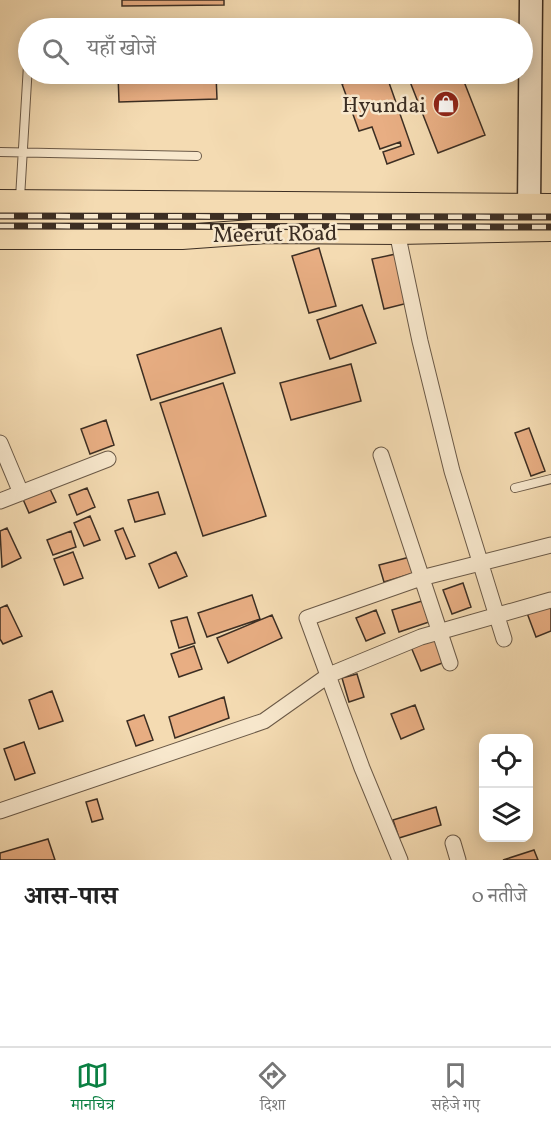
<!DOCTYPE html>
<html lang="hi">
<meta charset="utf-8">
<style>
:root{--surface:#fff;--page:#f2f2f2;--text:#222;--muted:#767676;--line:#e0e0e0;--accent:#0b8043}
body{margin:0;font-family:Vollkorn,"Noto Serif Devanagari",serif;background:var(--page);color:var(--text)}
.controls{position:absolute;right:18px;bottom:18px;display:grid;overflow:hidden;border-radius:12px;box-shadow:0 3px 15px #0003}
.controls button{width:54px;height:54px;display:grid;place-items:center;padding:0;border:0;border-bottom:2px solid var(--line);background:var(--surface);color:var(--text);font:30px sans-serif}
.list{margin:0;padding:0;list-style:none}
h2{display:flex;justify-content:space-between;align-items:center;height:78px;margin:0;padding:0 24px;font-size:26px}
h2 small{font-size:20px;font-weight:400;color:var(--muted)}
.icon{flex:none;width:33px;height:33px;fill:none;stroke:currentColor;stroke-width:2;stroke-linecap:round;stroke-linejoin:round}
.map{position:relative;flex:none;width:551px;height:860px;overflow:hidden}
.search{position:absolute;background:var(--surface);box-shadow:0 3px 15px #0003;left:18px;right:18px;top:18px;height:66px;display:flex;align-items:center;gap:15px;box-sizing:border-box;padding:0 21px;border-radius:33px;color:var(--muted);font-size:22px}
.sheet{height:186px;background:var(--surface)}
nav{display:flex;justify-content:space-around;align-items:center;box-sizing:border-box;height:84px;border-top:2px solid var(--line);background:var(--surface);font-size:16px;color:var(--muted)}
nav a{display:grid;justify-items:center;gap:3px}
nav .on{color:var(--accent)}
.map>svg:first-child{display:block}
.building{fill:#e8ae83;stroke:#3c2e23;stroke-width:1.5}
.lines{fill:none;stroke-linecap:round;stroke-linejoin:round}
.lane-casing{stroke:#6a5947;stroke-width:10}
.street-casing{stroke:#6a5947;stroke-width:17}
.secondary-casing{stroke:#3c2e23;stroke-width:25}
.primary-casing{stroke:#3c2e23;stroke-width:26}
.lane{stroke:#f8e8cd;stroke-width:8}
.street{stroke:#f8e8cd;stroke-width:15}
.secondary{stroke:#f8e8cd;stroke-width:22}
.primary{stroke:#f4dbb2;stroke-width:24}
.rail-casing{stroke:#3c2e23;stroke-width:7}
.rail{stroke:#f8e8cd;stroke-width:4.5;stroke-dasharray:14;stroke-linecap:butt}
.labels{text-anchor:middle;stroke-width:5;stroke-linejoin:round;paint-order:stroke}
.poi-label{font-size:22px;fill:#3c2e23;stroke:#f8e8cd;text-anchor:end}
.street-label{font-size:22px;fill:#3c2e23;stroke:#f8e8cd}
</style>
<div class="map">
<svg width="551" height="860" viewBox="0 0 551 860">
<rect width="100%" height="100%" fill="#f4dbb2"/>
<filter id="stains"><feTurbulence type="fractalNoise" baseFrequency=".00333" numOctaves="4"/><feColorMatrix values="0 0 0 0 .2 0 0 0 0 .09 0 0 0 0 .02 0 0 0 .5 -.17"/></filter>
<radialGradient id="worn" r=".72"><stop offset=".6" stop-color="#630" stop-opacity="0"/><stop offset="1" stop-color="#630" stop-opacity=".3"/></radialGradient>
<path class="building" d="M 122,0 L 224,0 L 224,5 L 122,6 Z
M 118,74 L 216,74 L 217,99 L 119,102 Z
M 371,74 L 386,74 L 414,154 L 387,164 L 383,152 L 401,146 L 400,142 L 380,149 L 372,127 L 359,131 L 342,84 Z
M 407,74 L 461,74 L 485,135 L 438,153 Z
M 319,248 L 336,306 L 309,313 L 292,256 Z
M 396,254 L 408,303 L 384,309 L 372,259 Z
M 362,305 L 376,343 L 330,359 L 317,320 Z
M 221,328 L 235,373 L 151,400 L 137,355 Z
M 351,364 L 361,401 L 291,420 L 280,383 Z
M 223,383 L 266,516 L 203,536 L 160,403 Z
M 106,420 L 114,445 L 90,454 L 81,429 Z
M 529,428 L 545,471 L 531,476 L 515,433 Z
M 49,487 L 56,502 L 29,513 L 22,497 Z
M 87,488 L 95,507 L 77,515 L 69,495 Z
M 158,492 L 165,514 L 135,522 L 128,500 Z
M 90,516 L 100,540 L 84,546 L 74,523 Z
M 7,528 L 21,558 L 2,567 L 0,531 Z
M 123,528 L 135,556 L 126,559 L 115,531 Z
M 71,531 L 76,547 L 53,555 L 47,540 Z
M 73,552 L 83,578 L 64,585 L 54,559 Z
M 176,552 L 187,576 L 159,588 L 149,564 Z
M 410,557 L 414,573 L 384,582 L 379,565 Z
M 463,583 L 471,607 L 452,614 L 443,590 Z
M 252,595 L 260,619 L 207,637 L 198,613 Z
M 422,601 L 429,622 L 399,632 L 392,610 Z
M 7,605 L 22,636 L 3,644 L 0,639 L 0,608 Z
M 551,605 L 551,631 L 536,637 L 527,613 Z
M 376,610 L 385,633 L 366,641 L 356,618 Z
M 272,615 L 282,638 L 228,663 L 217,638 Z
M 187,617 L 195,643 L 179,648 L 171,621 Z
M 436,638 L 445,662 L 421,671 L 411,647 Z
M 194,646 L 202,669 L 179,677 L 171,654 Z
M 357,674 L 364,697 L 349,702 L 342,678 Z
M 52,691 L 63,721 L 39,729 L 29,700 Z
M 224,697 L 229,718 L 175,738 L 169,717 Z
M 415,705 L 424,729 L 401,739 L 391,714 Z
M 144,715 L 153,740 L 136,746 L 127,721 Z
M 24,742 L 35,773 L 15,780 L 4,749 Z
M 97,799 L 103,819 L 92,822 L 86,802 Z
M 436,807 L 441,825 L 399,838 L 393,820 Z
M 48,839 L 55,860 L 0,860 L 0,853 Z
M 534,850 L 538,860 L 503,860 Z"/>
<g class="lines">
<defs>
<path id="lane" d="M 0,152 L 197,156
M 20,198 L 28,65
M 515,488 L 551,479"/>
<path id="street" d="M 397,232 L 420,341 L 452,471 L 504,639
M 0,443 L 21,493
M 381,455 L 450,663
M 0,501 L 108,459
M 0,811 L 264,721 L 329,675 L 421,637 L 551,600
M 453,843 L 458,860
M 400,860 L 362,768 L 307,618 L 421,578 L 551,545"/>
<path id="secondary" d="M 529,206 L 531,0"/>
<path id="primary" d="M 0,202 L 551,206
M 0,237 L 182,237 L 266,231 L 397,232 L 551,229"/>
</defs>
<use href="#lane" class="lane-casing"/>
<use href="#street" class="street-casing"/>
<use href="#secondary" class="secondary-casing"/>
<use href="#primary" class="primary-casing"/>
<use href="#lane" class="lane"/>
<use href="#street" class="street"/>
<use href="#secondary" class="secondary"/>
<use href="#primary" class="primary"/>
<defs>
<path id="rail" d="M 0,216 L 551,217
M 0,226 L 551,227"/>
</defs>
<use href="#rail" class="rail-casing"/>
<use href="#rail" class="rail"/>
</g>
<defs>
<symbol id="shop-disc" viewBox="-11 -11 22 22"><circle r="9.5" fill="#8f2418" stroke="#f8e8cd"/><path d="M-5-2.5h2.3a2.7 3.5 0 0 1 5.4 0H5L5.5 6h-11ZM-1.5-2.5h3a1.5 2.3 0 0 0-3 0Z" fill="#fff"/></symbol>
</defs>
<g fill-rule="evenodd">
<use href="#shop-disc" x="431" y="89" width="30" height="30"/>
</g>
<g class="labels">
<g class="poi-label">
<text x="426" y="112">Hyundai</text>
</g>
<g class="street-label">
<text transform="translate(275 233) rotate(-1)" y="8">Meerut Road</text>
</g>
</g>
<rect width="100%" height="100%" filter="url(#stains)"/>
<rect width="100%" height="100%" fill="url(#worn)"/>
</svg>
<div class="controls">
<button><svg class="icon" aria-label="locate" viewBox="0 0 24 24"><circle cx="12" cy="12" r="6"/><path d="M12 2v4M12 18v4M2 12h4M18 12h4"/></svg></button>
<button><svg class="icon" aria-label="layers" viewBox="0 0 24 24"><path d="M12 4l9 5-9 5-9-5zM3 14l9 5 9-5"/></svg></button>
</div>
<div class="search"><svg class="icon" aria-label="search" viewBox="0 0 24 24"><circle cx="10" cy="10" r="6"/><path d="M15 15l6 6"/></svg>यहाँ खोजें</div>
</div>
<section class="sheet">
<h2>आस-पास<small>0 नतीजे</small></h2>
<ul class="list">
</ul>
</section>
<nav>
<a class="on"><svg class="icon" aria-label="map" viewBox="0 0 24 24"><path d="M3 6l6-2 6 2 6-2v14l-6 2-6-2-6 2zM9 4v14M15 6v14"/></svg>मानचित्र</a>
<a><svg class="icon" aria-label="directions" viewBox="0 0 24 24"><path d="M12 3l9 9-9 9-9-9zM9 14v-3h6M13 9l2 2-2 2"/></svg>दिशा</a>
<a><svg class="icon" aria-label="saved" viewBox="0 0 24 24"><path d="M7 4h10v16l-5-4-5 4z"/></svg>सहेजे गए</a>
</nav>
